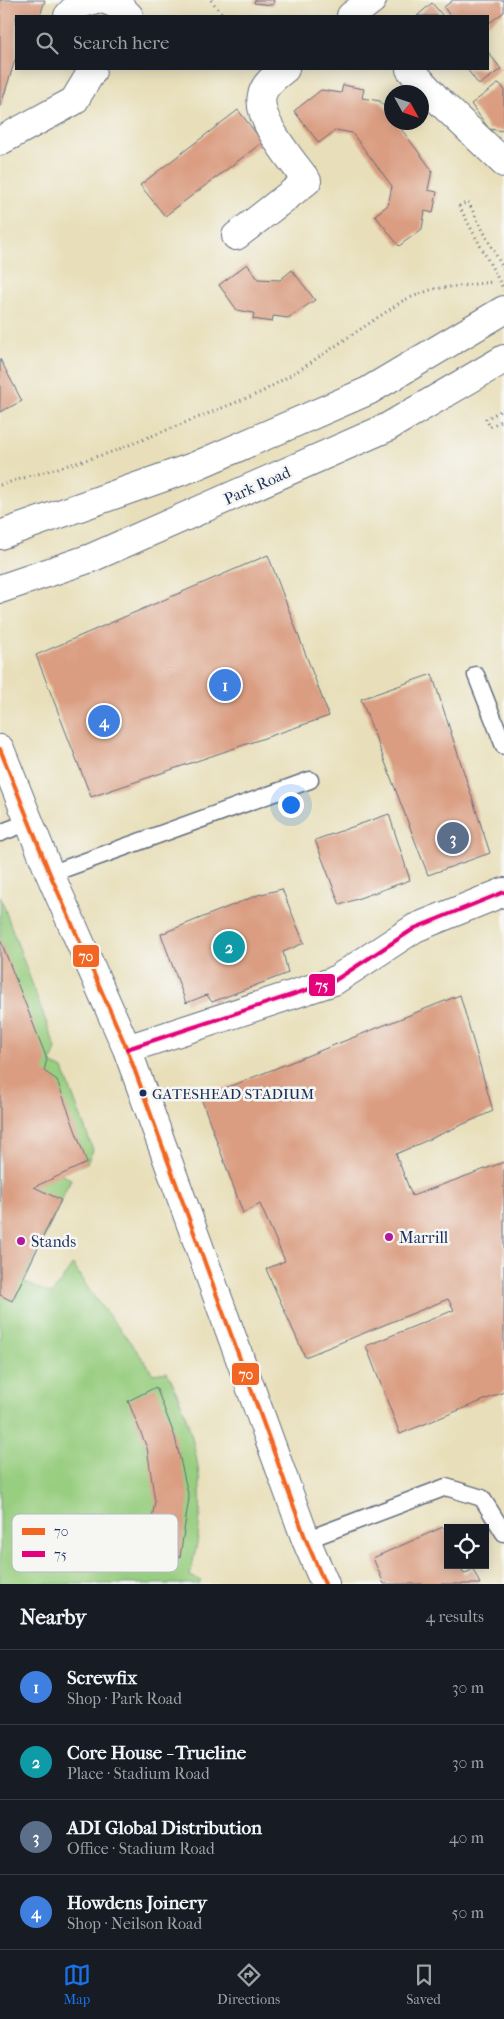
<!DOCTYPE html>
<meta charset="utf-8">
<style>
:root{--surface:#171b24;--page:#242831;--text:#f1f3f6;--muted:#9ea1a6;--line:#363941;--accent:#1a73e8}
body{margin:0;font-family:"IM FELL French Canon",serif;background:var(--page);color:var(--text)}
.controls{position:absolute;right:15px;bottom:15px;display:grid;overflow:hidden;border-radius:0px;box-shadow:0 2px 12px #0003}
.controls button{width:45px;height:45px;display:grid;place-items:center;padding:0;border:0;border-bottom:1px solid var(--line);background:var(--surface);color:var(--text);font:25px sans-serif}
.compass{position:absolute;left:384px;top:85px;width:45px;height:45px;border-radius:50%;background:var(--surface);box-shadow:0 2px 12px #0003;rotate:130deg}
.you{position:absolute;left:290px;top:804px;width:18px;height:18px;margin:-12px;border:4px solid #fff;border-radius:50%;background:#1a73e8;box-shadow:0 0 0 8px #1a73e833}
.badge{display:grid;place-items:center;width:32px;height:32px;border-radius:50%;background:var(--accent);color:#fff;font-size:16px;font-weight:700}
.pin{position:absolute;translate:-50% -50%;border:2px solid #fff;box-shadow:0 1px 5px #0006}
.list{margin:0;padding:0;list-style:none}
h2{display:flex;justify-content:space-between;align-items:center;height:65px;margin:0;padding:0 20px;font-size:21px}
h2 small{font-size:16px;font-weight:400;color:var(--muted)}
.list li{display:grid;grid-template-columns:32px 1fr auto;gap:15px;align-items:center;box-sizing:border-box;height:75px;padding:0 20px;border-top:1px solid var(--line)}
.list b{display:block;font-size:19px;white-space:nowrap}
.list p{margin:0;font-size:16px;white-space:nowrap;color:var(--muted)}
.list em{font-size:16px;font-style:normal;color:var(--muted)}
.icon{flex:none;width:28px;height:28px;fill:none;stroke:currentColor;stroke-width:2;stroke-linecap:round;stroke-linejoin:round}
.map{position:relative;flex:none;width:504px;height:1584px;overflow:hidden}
.search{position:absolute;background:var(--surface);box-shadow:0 2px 12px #0003;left:15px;right:15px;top:15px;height:55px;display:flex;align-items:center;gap:12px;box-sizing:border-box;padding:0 18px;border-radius:0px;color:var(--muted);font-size:19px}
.sheet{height:365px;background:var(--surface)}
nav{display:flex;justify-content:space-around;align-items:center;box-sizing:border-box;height:70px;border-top:1px solid var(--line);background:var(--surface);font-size:14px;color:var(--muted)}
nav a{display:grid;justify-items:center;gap:2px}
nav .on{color:var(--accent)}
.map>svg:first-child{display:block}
.pitch{fill:#98ce80;stroke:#5a7e6f}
.building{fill:#da9d81}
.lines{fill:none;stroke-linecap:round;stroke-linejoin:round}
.lane-casing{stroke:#636d7e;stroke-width:19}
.street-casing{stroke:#636d7e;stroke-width:30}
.secondary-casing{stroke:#636d7e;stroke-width:30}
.highway-casing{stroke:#636d7e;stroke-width:30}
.path{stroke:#636d7e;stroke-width:3;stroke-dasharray:1 4;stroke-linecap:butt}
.lane{stroke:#fff;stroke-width:16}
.street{stroke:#fff;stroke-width:28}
.secondary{stroke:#fff;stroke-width:28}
.highway{stroke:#fff;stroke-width:28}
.path-bridge{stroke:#636d7e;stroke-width:3;stroke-dasharray:1 4;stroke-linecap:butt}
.bus-1-casing{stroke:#f6f6f2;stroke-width:8}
.bus-2-casing{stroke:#f6f6f2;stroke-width:8}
.bus-1{stroke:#f26522;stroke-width:4}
.bus-2{stroke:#e5007d;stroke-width:4}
.bus-dot{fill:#1b2f5e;stroke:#f6f6f2;stroke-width:2}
.poi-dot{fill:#b5179e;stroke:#f6f6f2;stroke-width:2}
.labels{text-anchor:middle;stroke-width:5;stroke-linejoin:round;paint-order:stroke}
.bus-label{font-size:15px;fill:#1b2f5e;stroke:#f6f6f2;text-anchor:start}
.street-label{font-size:16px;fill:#1b2f5e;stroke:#f6f6f2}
.poi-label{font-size:16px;fill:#1b2f5e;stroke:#f6f6f2;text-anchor:start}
.key{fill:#f6f6f2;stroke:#b4bac6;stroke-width:1}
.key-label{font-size:14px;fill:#1b2f5e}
.line-badge{stroke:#f6f6f2;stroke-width:2}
.badge-label{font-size:14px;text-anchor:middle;font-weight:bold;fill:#fff}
</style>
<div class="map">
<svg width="504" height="1584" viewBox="0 0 504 1584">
<rect width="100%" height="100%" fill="#f6f6f2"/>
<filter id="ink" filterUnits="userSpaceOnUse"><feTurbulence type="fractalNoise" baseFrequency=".02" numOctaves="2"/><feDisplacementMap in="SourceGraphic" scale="10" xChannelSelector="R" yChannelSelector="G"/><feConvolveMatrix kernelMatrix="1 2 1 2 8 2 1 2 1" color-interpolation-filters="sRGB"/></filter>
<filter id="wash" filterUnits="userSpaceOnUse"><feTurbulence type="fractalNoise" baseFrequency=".0096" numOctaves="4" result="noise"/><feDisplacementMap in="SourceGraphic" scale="20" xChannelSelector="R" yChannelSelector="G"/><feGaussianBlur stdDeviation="1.12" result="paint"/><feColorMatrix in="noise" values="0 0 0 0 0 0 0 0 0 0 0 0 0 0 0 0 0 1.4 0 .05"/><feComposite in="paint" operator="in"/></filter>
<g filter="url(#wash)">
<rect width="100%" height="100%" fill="#e8dfba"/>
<path class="pitch" d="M 0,896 L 56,1049 L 51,1063 L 63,1069 L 93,1150 L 87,1163 L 60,1174 L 71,1179 L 23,1282 L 52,1294 L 73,1264 C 94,1304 129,1335 153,1374 L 167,1372 C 191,1419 205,1474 199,1527 C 198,1544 193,1560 190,1576 L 201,1581 L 199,1584 L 0,1584 Z"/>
<g id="blocks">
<path class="building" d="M 0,0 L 45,0 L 40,16 L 16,16 L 16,57 L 0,108 Z
M 255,0 L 274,0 L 273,5 L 254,3 Z
M 453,0 L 504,0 L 504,12 L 488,24 L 488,16 L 450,16 L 444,7 Z
M 432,3 L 443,16 L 417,16 Z
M 488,52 L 501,69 L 479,85 L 467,69 L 488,69 Z
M 499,83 L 504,89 L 504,131 L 489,129 L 471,104 Z
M 343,85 L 364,89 L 362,98 L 380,101 L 392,116 L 392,122 L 396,122 L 432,170 L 428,190 L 437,192 L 433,213 L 425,211 L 422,229 L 399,246 L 375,215 L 388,205 L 392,186 L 352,133 L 336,130 L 319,143 L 294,111 L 321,90 L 341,93 Z
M 238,110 L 263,142 L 165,216 L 140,185 Z
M 247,264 L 258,279 L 280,280 L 292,270 L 315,300 L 288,318 L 273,316 L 272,322 L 253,319 L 254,313 L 237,310 L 219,285 Z
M 0,359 L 22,401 L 0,412 Z
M 268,555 L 329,716 L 91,797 L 36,655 Z
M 432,674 L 490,853 L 428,875 L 361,699 Z
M 389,814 L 410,880 L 340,905 L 315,840 Z
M 282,889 L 304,943 L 283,952 L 288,973 L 212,1002 L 207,995 L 186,1003 L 161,934 L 258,895 Z
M 0,939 L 47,1059 L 44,1071 L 57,1080 L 87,1163 L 34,1187 L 61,1200 L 12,1301 L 0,1295 Z
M 460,995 L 493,1111 L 396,1154 L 412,1196 L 504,1162 L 504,1392 L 400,1434 L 366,1346 L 454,1310 L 448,1299 L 305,1357 L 266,1269 L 285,1261 L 260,1204 L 243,1213 L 201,1098 Z
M 156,1387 L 175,1437 L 189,1498 L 180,1557 L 146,1550 L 155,1502 L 147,1448 L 128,1401 Z
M 443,1527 L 448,1538 L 448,1565 L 460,1565 L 464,1574 L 473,1569 L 480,1584 L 384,1584 L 373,1558 Z"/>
</g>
</g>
<g filter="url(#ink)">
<use href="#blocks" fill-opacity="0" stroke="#636d7e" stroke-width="1"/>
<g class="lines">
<defs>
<path id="lane" d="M 476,675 L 504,746
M 0,833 L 29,822
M 50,874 L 310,780
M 306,1540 L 446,1487 L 482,1498 L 504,1533"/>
<path id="street" d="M 105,0 C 116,3 122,8 129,16
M 68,16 L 78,5 L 93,0
M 351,16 L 372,0
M 410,69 L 436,98 L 504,163
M 0,141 L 74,101 L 92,71
M 236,236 L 307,181 C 293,161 256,120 262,95 C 265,83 276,76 285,69"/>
<path id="secondary" d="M 0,749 L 50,874 L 127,1049 L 306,1540 L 325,1584
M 127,1049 L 334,981 L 415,928 L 504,892"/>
<path id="highway" d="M 0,535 L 193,467 L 368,391 L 504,310
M 0,589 L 91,558 L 386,428 L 504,359"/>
</defs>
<use href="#lane" class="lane-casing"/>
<use href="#street" class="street-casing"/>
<use href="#secondary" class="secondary-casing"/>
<use href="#highway" class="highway-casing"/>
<path class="path" d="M 211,0 L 224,16
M 459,206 L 468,202 L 504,270
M 504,409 L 486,419 L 490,427 L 504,419
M 0,485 L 109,453 L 262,392 L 304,367 L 404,300 L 433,289 L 493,282"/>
<use href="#lane" class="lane"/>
<use href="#street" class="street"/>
<use href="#secondary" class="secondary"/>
<use href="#highway" class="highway"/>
<path class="path-bridge" d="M 459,206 L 504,290"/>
<defs>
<path id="bus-1" d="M 0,749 L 50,874 L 127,1049 L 306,1540 L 325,1584"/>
<path id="bus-2" d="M 127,1049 L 334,981 L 415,928 L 504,892"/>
</defs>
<use href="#bus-1" class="bus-1-casing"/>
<use href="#bus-2" class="bus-2-casing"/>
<use href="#bus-1" class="bus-1"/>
<use href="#bus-2" class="bus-2"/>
</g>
</g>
<circle class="bus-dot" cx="143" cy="1093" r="4.5"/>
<g class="poi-dot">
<circle cx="389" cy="1237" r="5"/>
<circle cx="21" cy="1241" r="5"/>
</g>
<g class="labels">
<g class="bus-label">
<text x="152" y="1099">GATESHEAD STADIUM</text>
</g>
<g class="street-label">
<text transform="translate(257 485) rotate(-24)" y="6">Park Road</text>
</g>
<g class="poi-label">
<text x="399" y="1243">Marrill</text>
<text x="31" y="1247">Stands</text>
</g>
</g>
<rect x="12" y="1514" width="166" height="58" rx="8" class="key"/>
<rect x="22" y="1528" width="23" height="7" fill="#f26522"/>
<rect x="22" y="1551" width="23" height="6" fill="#e5007d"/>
<g class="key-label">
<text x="54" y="1536">70</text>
<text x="54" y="1559">75</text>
</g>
<g class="line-badge">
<rect x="72" y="944" width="28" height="24" rx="5" fill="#f26522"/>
<rect x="308" y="973" width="28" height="24" rx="5" fill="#e5007d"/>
<rect x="231" y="1362" width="29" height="24" rx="5" fill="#f26522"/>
</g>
<g class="badge-label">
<text x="86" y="961">70</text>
<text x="322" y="990">75</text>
<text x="246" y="1379">70</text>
</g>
</svg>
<div class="controls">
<button><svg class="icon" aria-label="locate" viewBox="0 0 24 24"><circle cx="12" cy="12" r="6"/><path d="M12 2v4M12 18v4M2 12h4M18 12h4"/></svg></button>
</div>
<svg class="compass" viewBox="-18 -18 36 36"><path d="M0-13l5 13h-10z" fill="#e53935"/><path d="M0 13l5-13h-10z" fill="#9ea1a6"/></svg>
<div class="you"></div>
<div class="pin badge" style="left:225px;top:685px;background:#3f7fe0">1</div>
<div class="pin badge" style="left:229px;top:947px;background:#0f9aa8">2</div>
<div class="pin badge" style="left:453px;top:838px;background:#5c6f8a">3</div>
<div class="pin badge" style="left:104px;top:721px;background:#3f7fe0">4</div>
<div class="search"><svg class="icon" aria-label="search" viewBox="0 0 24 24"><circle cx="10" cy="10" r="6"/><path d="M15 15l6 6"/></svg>Search here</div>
</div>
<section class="sheet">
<h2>Nearby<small>4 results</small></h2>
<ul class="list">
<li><span class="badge" style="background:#3f7fe0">1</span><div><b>Screwfix</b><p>Shop · Park Road</p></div><em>30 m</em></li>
<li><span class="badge" style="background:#0f9aa8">2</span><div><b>Core House - Trueline</b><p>Place · Stadium Road</p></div><em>30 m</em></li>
<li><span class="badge" style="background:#5c6f8a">3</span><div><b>ADI Global Distribution</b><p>Office · Stadium Road</p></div><em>40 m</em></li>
<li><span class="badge" style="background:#3f7fe0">4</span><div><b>Howdens Joinery</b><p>Shop · Neilson Road</p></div><em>50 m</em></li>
</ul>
</section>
<nav>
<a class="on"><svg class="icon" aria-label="map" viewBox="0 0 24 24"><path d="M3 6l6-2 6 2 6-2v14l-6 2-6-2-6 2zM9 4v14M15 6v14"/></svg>Map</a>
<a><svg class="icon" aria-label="directions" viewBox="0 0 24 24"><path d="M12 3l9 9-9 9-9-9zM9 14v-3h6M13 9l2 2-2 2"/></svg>Directions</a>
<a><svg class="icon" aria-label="saved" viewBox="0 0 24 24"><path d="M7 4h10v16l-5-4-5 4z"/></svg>Saved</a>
</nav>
